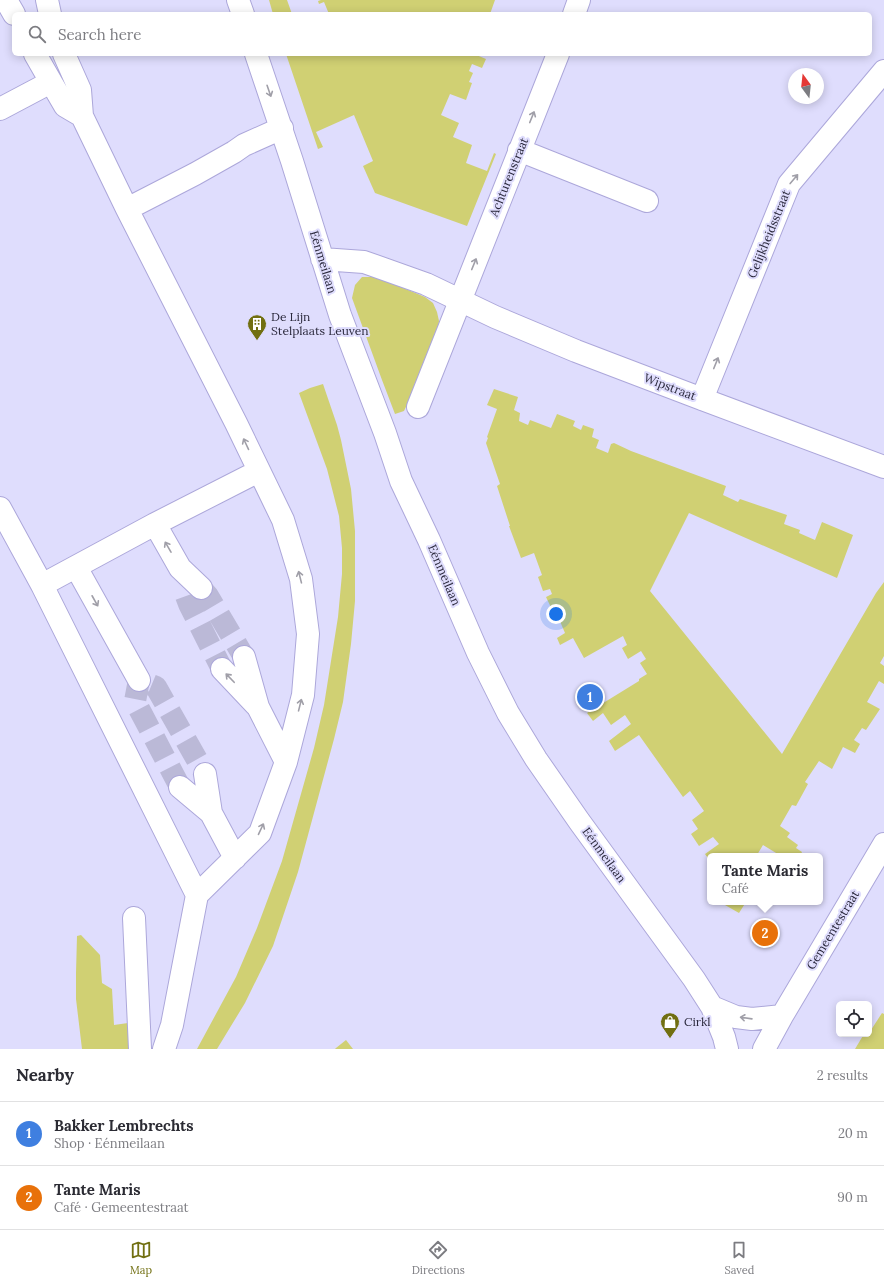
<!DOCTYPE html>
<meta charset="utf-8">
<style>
:root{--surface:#fff;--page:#f2f2f3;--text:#2b2b33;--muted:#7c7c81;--line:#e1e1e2;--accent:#716f11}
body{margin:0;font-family:Lora,serif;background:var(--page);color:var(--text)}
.controls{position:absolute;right:12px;bottom:12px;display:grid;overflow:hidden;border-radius:6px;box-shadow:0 2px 10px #0003}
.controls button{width:36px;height:36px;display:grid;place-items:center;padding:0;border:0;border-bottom:1px solid var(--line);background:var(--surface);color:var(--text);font:20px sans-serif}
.compass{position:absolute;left:788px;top:68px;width:36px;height:36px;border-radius:50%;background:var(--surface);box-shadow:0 2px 10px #0003;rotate:345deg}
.you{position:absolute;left:556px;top:614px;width:14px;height:14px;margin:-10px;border:3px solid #fff;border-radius:50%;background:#1a73e8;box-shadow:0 0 0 6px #1a73e833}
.badge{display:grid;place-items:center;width:26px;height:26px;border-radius:50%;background:var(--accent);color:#fff;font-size:13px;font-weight:700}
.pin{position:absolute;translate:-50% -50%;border:2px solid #fff;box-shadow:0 1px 4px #0006}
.popup{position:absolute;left:707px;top:853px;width:116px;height:52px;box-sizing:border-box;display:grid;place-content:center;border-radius:6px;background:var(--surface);filter:drop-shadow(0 1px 3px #0005);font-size:13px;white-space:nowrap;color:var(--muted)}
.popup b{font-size:15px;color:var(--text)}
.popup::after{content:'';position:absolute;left:50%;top:100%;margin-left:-8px;border:8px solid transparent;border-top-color:var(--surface)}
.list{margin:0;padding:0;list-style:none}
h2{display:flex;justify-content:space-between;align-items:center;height:52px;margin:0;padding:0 16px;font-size:17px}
h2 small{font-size:13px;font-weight:400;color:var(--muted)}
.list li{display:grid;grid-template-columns:26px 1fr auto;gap:12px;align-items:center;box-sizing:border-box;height:64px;padding:0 16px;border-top:1px solid var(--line)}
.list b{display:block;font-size:15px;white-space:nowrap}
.list p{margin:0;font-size:13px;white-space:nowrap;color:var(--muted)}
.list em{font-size:13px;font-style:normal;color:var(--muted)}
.icon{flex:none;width:22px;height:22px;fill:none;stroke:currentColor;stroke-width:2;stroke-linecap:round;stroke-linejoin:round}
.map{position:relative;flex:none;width:884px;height:1049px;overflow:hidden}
.search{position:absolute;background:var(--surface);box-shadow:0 2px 10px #0003;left:12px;right:12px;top:12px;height:44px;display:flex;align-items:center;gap:10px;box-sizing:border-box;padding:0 14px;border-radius:6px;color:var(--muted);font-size:15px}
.sheet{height:180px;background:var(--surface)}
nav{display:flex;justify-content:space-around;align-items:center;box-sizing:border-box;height:56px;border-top:1px solid var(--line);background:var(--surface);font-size:11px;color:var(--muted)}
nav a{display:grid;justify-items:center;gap:2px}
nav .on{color:var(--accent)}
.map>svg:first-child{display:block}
.green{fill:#d0d073}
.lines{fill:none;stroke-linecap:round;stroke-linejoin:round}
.minor-tunnel{stroke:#bbb9d7;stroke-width:22;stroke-dasharray:22 11;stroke-linecap:butt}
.minor-casing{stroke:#aca7da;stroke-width:24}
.minor{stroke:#fff;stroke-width:22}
.oneway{stroke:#a09fa8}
.labels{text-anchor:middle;stroke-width:4;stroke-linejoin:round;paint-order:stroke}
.street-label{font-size:12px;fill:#2b293d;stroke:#dfddfd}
.poi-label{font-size:12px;fill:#2b293d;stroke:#dfddfd;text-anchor:start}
</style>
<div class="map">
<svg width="884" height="1049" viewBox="0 0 884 1049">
<rect width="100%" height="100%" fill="#dfddfd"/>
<path class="green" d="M 269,0 L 287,0 L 292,14 L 273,14 Z
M 321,0 L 495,0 L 490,14 L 329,14 L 324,2 L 319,4 L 318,1 Z
M 286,54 L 474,54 L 486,59 L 482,68 L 472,64 L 469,71 L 473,73 L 469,82 L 472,83 L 466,100 L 450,94 L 441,115 L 459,123 L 453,137 L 472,145 L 466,163 L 487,171 L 494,153 L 496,154 L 467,226 L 375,193 L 363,166 L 373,161 L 354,115 L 316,132 L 323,147 L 318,149 Z
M 362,277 L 377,277 L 425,297 L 433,303 L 437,312 L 439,321 L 438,330 L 415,388 L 404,411 L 395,414 L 382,380 L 352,298 L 355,285 Z
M 323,384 L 337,425 L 341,440 L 351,489 L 355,531 L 355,601 L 351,644 L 343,702 L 334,739 L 298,872 L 273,946 L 245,1003 L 217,1049 L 197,1049 L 236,977 L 257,928 L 282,861 L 314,748 L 324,705 L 338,617 L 342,574 L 342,548 L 339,516 L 327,469 L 299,393 L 310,388 Z
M 494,389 L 518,397 L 514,410 L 520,413 L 519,421 L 528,425 L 530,420 L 551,428 L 557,414 L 575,421 L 573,426 L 581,430 L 583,425 L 594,429 L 592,437 L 599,440 L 596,448 L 608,453 L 611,444 L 614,443 L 631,451 L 726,486 L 723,495 L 738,502 L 740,499 L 787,515 L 784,524 L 800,530 L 799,533 L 815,540 L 822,522 L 853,535 L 837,578 L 689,513 L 650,591 L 782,754 L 876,593 L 884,582 L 884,656 L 880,663 L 884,666 L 884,684 L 879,681 L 867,702 L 880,709 L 866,730 L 862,728 L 854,740 L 860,744 L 855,753 L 843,747 L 832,769 L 819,761 L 805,782 L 808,784 L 796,806 L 792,805 L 780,826 L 790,833 L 787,837 L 798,845 L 796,848 L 802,852 L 800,856 L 781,856 L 763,845 L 757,855 L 758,856 L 732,856 L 729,854 L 727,856 L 710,856 L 710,861 L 705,854 L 719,844 L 713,837 L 699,846 L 691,834 L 698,829 L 692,820 L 704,811 L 690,791 L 683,797 L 639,735 L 615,751 L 609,741 L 631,724 L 625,715 L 611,725 L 603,713 L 593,721 L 587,713 L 639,681 L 639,679 L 647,674 L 640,663 L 646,659 L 641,651 L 628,659 L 622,648 L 627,645 L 623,636 L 584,658 L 573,638 L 560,645 L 557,638 L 565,633 L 559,619 L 557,620 L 546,597 L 552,594 L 550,589 L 543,591 L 538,577 L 542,575 L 534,553 L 521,558 L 509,526 L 510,526 L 497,486 L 500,484 L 486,443 L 488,438 L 487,437 L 497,409 L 487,405 Z
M 726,902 L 746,902 L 739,913 L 725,905 L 727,904 Z
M 81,935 L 100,955 L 102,983 L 112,989 L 114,1025 L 128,1023 L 128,1016 L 131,1049 L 82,1049 L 76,999 L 76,973 L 77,936 Z
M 882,1013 L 884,1014 L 884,1049 L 855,1049 L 864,1034 L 869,1034 L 869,1029 L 871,1030 Z
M 346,1040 L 353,1049 L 335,1049 L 336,1048 Z"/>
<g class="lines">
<path class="minor-tunnel" d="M 201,588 L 208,596 L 244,657
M 186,596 L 189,604 L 222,669
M 180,787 L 135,701 L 139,680 L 156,687 L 205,774"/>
<defs>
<path id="minor" d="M 6,0 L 14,14
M 47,0 L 50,14
M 238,0 L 243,14
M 574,14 L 579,0
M 35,54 L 51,82
M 64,54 L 80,90 L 82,116 L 127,209 L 236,423 L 283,520 L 301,579 L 308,634 L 303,695 L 286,762 L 260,833 L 197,895 L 172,1025 L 164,1049
M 256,54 L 292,161 L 340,315 L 385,433 L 401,481 L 429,540 L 478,653 L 508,713 L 536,759 L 579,821 L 694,979 L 712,1007 L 724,1037 L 727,1049
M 0,109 L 51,82 L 65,106 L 82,116
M 519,150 L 647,201
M 127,209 L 195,174 L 234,152 L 244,145 L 282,128
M 322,259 L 364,262 L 426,284 L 495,317 L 576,351 L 702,399 L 884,467
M 702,399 L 789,184 L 884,71
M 418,407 L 558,54
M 0,508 L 42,585 L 197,895
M 155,524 L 180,568 L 201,588
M 76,567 L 139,680
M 42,585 L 155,524 L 259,471
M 244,657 L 258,707 L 286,762
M 222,669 L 256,705
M 205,774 L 211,813 L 235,858
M 180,787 L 211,813
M 134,918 L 140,1049
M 712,1007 L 736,1017 L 752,1019 L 782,1016
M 764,1049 L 782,1016 L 884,844"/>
</defs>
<use href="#minor" class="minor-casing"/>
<use href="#minor" class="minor"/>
</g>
<defs><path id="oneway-shaft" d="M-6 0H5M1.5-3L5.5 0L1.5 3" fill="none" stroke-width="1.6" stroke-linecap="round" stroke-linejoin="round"/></defs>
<g class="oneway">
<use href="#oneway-shaft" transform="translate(269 91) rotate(71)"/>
<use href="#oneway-shaft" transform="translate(532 117) rotate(-68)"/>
<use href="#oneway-shaft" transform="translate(794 179) rotate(-50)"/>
<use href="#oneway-shaft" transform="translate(474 264) rotate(-68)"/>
<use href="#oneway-shaft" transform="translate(716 363) rotate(-68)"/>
<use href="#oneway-shaft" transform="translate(246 444) rotate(-115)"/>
<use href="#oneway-shaft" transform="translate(168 547) rotate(-120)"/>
<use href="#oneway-shaft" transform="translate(300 577) rotate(-104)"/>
<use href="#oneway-shaft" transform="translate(95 601) rotate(61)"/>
<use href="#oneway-shaft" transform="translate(230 678) rotate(-134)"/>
<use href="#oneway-shaft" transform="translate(300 705) rotate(-76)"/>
<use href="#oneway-shaft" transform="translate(261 829) rotate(-65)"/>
<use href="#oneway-shaft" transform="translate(746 1018) rotate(-172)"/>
</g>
<defs>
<symbol id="building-pin" viewBox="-11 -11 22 30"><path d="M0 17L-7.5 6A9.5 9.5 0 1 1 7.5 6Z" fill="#716f11" stroke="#dfddfd"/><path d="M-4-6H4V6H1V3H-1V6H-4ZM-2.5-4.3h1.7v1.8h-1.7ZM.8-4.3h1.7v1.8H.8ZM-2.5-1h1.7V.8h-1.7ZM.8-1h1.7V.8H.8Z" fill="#fff"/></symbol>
<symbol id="shop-pin" viewBox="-11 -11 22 30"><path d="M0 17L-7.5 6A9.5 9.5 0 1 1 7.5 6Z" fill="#716f11" stroke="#dfddfd"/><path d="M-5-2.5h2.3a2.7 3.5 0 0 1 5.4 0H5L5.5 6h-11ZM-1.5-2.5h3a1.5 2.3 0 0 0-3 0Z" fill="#fff"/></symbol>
</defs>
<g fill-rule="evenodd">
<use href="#building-pin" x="246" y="313" width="22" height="30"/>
<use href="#shop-pin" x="659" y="1011" width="22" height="30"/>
</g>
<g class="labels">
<g class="street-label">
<text transform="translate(509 177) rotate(-68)" y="4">Achturenstraat</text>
<text transform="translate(769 234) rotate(-68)" y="4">Gelijkheidsstraat</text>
<text transform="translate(323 262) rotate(73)" y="4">Eénmeilaan</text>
<text transform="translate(670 387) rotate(21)" y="4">Wipstraat</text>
<text transform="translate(444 575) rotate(67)" y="4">Eénmeilaan</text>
<text transform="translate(604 855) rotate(54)" y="4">Eénmeilaan</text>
<text transform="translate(833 930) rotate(-59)" y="4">Gemeentestraat</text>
</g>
<g class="poi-label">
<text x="271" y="321">De Lijn<tspan x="271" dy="14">Stelplaats Leuven</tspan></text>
<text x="684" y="1026">Cirkl</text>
</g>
</g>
</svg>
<div class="controls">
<button><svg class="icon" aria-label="locate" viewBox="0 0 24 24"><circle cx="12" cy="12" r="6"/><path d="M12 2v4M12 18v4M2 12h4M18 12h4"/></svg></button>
</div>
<svg class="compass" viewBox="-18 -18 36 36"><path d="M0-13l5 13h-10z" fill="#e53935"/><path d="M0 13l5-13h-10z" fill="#7c7c81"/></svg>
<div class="you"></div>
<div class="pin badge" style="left:590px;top:697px;background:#3f7fe0">1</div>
<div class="pin badge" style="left:765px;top:933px;background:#e8710a">2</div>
<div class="popup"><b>Tante Maris</b>Café</div>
<div class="search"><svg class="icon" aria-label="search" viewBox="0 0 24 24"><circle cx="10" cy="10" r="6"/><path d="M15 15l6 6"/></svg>Search here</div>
</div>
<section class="sheet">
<h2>Nearby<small>2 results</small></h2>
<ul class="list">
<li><span class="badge" style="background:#3f7fe0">1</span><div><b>Bakker Lembrechts</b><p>Shop · Eénmeilaan</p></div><em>20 m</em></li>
<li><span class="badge" style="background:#e8710a">2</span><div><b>Tante Maris</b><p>Café · Gemeentestraat</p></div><em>90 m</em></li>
</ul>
</section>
<nav>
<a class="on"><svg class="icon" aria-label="map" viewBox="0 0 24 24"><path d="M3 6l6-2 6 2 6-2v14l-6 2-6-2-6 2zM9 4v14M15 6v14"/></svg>Map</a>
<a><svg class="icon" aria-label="directions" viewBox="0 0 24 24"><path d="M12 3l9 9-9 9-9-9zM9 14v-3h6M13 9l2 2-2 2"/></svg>Directions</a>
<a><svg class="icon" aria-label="saved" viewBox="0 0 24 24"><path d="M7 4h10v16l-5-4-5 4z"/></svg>Saved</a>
</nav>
